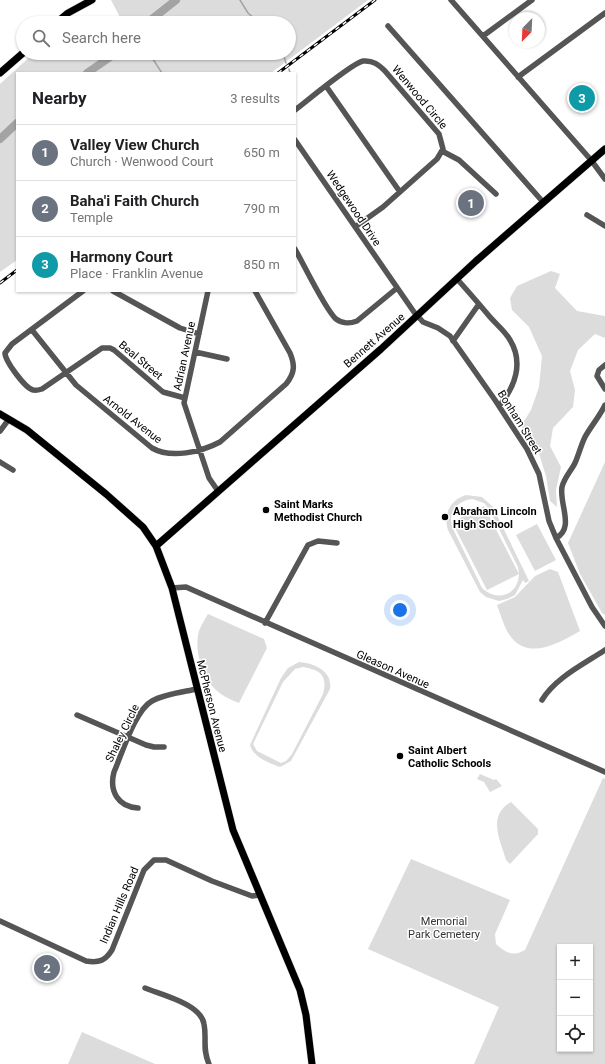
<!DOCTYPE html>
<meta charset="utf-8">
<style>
:root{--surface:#fff;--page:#f2f2f2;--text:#202124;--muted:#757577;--line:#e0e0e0;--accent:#1a73e8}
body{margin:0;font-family:Roboto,sans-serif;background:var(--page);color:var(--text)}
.controls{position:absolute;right:12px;bottom:12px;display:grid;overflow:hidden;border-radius:0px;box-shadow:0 1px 3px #0004}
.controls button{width:36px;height:36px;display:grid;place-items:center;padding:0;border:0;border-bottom:1px solid var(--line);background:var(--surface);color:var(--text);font:20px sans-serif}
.compass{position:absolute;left:509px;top:12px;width:36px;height:36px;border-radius:50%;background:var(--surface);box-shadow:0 1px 3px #0004;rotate:204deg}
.you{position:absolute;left:400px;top:610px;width:14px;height:14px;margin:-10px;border:3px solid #fff;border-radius:50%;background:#1a73e8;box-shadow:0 0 0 6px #1a73e833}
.badge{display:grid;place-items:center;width:26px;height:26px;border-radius:50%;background:var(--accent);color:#fff;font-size:13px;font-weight:700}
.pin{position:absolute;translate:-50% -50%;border:2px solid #fff;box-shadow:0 1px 4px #0006}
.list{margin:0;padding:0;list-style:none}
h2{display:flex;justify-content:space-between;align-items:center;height:52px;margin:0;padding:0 16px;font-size:17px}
h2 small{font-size:13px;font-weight:400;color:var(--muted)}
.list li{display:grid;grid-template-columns:26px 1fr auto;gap:12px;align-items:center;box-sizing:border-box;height:56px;padding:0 16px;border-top:1px solid var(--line)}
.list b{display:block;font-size:15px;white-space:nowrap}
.list p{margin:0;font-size:13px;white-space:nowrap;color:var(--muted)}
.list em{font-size:13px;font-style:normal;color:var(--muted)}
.icon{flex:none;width:22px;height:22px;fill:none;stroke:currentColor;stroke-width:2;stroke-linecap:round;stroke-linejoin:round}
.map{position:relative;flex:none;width:605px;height:1064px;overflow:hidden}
.search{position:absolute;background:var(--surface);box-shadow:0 1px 3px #0004;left:16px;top:16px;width:280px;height:44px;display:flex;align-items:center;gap:10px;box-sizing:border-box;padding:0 14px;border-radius:22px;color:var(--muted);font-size:15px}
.panel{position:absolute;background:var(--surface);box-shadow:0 1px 3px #0004;left:16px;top:72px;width:280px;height:220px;border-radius:0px}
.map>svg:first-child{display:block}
.green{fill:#dcdcdc;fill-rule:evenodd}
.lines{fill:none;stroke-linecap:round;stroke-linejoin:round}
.stream{stroke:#a3a3a3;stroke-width:1.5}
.river{stroke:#a3a3a3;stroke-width:8}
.major-casing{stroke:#dbdbdb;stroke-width:8}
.minor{stroke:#555;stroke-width:5.5}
.major{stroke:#000;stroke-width:7}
.rail-casing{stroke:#000;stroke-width:3}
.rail{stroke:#fff;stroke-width:1.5;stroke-dasharray:4.5;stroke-linecap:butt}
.poi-dot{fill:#000;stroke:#fff;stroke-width:1.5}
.labels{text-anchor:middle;stroke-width:3;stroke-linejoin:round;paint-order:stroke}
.street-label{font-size:11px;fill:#000;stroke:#fff}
.poi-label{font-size:11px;font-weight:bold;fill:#000;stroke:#fff;text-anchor:start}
.park-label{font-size:11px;fill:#333;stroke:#fff}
</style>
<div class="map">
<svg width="605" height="1064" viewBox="0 0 605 1064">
<rect width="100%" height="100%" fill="#fff"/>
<path class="green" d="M 111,0 L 368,0 L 271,73 L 17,73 L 17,260 L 0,272 L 0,84 L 34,53 L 92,53 L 95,58 L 102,53 L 289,53 L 289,23 L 123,23 Z
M 551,271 L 560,274 L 555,288 L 577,311 L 605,316 L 605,338 L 595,334 L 578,350 L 570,371 L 575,390 L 573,407 L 553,428 L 550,446 L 561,467 L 556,490 L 557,507 L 550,501 L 546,476 L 537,447 L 521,426 L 531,410 L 539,387 L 542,356 L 529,327 L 512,310 L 510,298 L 517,286 Z
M 605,462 L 605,615 L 602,613 L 580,574 L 568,543 Z
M 466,495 L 482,497 L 493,507 L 529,581 L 525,583 L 523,580 L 515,595 L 507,599 L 499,601 L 486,597 L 480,592 L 448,530 C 443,514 450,500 466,495 ZM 472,499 L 484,503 L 489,509 L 518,567 L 519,574 L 484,506 L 452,522 L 487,590 L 519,574 C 518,596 497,602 482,588 L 452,527 C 448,512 457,501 472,499 Z
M 537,524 L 556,560 L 535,571 L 516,535 Z
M 550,569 L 558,572 L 580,631 C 557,644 525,663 507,631 C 503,623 500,613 497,605 L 515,597 L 535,576 Z
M 208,614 L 264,639 L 267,648 L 239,703 C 229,699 220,695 213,687 C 201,674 194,648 199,631 C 201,625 205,619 208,614 Z
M 299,662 C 314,663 333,671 330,689 L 291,761 L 280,767 C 269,763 253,757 250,745 L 281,678 L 288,668 ZM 303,667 C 320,670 328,675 323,694 L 292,754 L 286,761 L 281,763 L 257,751 L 253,744 L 283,682 L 295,669 Z
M 480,774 L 494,780 L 496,779 L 502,786 L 490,792 L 484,782 L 477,779 Z
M 603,778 L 605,779 L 605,1064 L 474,1064 L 499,1007 L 368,949 L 411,859 L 510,900 L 495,934 L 496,944 C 506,953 513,957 525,950 ZM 560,947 L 590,947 L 590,1049 L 560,1049 Z
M 511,802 L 538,829 L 538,834 L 510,864 L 506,860 C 500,839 487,816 511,802 Z
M 82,1032 L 155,1064 L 68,1064 Z"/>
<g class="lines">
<path class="stream" d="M 240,0 L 248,13 L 256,20
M 149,53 L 162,73
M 279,53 L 284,57 L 286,63
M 289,69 L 290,73"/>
<path class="river" d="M 147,23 L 176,0
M 87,73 L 116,53
M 0,139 L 17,123"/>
<defs>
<path id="major" d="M 56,23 L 68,13 L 92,0
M 0,73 L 23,53
M 0,414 L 27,430 L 106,494 L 143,527 L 156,546 L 172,588 L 233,830 L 300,990 L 306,1015 L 312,1064
M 156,546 L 381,349 L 476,261 L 605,149"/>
</defs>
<use href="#major" class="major-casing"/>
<path class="minor" d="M 451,0 L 591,160 L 605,179
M 388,26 L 543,202
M 483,36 L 532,0
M 518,77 L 605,13
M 326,86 L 400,192
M 295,110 C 307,101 352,63 363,61 C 373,60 379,65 385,71 L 439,134 L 443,149 L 437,159 L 383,207 L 355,227
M 295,140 L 414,312 L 423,322 L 438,328 L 450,336 L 495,400 L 527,449 L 539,474 L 549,521 L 556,538 L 592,607 L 605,626
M 442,151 L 459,160 L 496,194
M 587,215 L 605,226
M 295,249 C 303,263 326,311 336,319 C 343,324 349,324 357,321 L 397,288
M 457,279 C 468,291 479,304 490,317 C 496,324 505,331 510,340 C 524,363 515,387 499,406
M 83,291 L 12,344 L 5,353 C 5,361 25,388 33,390 C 36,391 39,390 42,389 L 102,348 L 110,348 L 114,350 L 163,392 L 185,398
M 113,291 L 180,328 L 199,334
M 208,291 L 184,403 L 209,478 L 218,491
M 32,330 L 76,385 L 152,448 C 171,459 201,452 220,442 L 286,384 C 295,373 295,365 290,353 L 255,291
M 453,341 L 479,304
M 195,352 L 227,359
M 605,365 L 599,370 L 597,376 L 605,389
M 0,431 L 9,419
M 0,462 L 13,470
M 556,538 C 575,528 559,504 562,487 C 564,478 571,471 575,463 C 579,454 581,445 585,437 C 591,426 600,416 605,405
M 172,588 L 186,587 L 605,772
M 265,623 L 308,545 L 318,541 L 337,543
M 542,700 C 555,678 584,664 605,650
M 77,715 L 146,745 L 154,747 L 164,747
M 138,808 C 118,807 109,791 114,772 C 122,754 135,710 152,701 C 164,694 183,692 197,689
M 0,921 L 86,961 C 99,963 105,961 112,950 L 144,870 L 154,860 L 166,860 L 212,881 L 252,896 L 260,895
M 145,988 C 162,995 201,1004 204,1024 C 207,1039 202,1048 209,1064"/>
<use href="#major" class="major"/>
<defs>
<path id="rail" d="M 278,73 L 375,0
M 0,283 L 17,270"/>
</defs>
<use href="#rail" class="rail-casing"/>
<use href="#rail" class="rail"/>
</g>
<g class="poi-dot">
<circle cx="266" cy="510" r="4"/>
<circle cx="445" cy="517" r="4"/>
<circle cx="400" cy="756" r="4"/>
</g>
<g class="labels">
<g class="street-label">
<text transform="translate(420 97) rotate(50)" y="4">Wenwood Circle</text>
<text transform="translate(354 208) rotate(56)" y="4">Wedgewood Drive</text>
<text transform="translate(374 340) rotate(-41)" y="4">Bennett Avenue</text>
<text transform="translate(184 356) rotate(-78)" y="4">Adrian Avenue</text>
<text transform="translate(141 360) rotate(40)" y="4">Beal Street</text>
<text transform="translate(133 419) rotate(38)" y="4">Arnold Avenue</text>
<text transform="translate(520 422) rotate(58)" y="4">Bonham Street</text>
<text transform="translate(393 669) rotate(24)" y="4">Gleason Avenue</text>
<text transform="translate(212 706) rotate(76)" y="4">McPherson Avenue</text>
<text transform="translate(122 733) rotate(-64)" y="4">Shaley Circle</text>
<text transform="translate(119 905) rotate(-67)" y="4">Indian Hills Road</text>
</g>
<g class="poi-label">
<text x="274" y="508">Saint Marks<tspan x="274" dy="13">Methodist Church</tspan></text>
<text x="453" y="515">Abraham Lincoln<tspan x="453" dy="13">High School</tspan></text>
<text x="408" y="754">Saint Albert<tspan x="408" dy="13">Catholic Schools</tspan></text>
</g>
<g class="park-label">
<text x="444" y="925">Memorial<tspan x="444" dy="13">Park Cemetery</tspan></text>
</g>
</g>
</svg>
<div class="controls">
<button>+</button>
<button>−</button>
<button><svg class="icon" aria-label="locate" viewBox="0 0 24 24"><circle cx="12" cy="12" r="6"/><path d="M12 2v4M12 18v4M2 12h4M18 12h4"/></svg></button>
</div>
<svg class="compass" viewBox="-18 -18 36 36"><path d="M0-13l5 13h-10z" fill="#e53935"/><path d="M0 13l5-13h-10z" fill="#757577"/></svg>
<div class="you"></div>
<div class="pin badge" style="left:471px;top:203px;background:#6b7280">1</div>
<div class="pin badge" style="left:47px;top:968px;background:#6b7280">2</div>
<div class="pin badge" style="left:582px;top:98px;background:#0f9aa8">3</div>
<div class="search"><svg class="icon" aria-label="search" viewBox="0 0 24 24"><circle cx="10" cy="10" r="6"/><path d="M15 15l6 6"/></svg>Search here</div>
<section class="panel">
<h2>Nearby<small>3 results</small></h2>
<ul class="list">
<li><span class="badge" style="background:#6b7280">1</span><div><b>Valley View Church</b><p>Church · Wenwood Court</p></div><em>650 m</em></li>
<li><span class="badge" style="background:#6b7280">2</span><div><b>Baha'i Faith Church</b><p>Temple</p></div><em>790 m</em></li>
<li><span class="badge" style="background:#0f9aa8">3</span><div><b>Harmony Court</b><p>Place · Franklin Avenue</p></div><em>850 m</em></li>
</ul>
</section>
</div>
